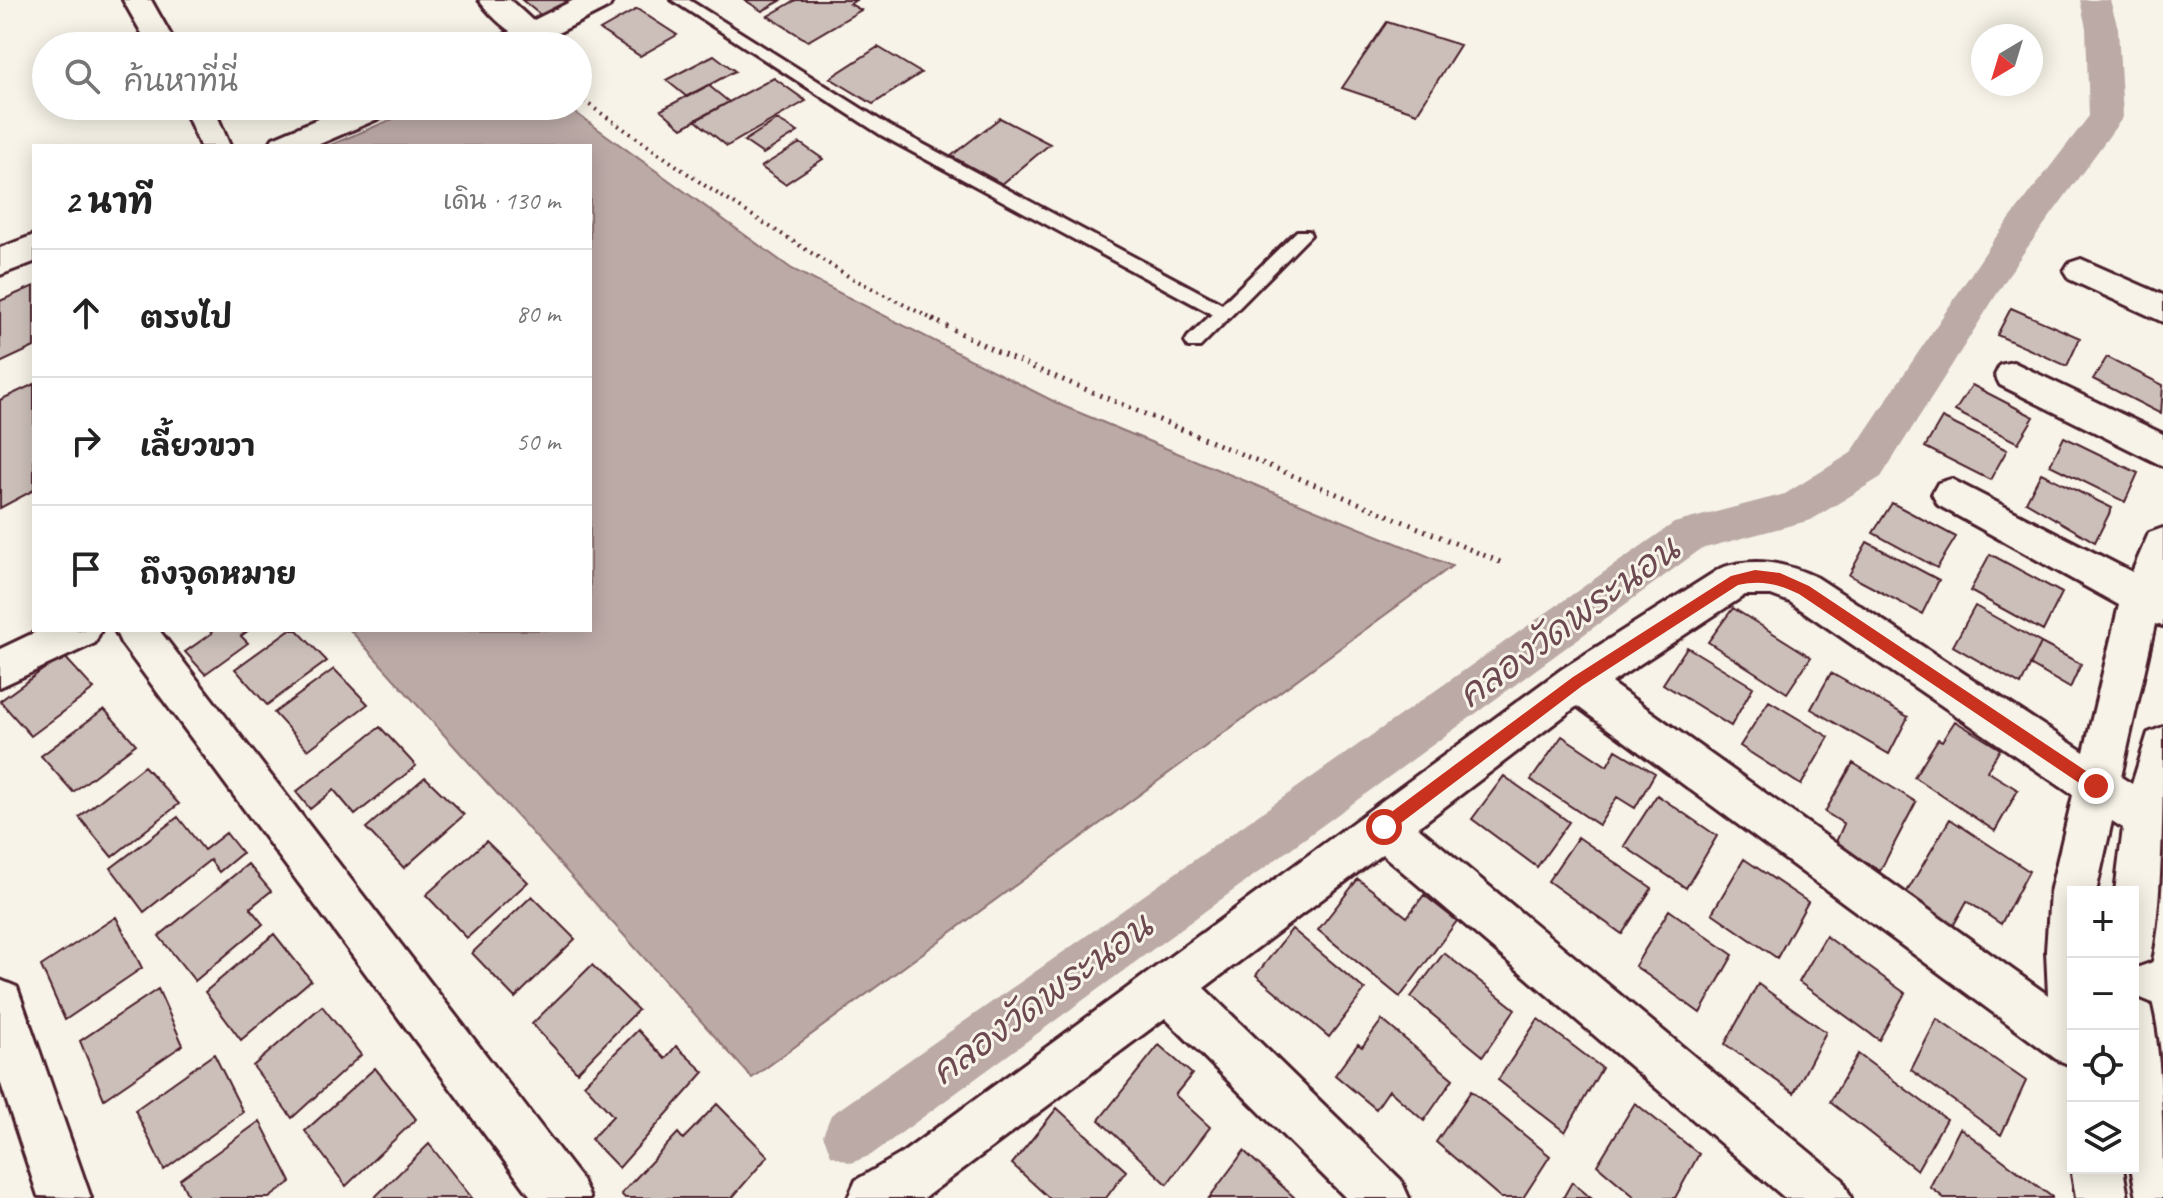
<!DOCTYPE html>
<html lang="th">
<meta charset="utf-8">
<style>
:root{--surface:#fff;--page:#f2f2f2;--text:#222;--muted:#767676;--line:#e0e0e0}
body{margin:0;font-family:Caveat,"Playpen Sans Thai",sans-serif;background:var(--page);color:var(--text)}
.controls{position:absolute;right:24px;bottom:24px;display:grid;overflow:hidden;border-radius:0px;box-shadow:0 4px 20px #0003}
.controls button{width:72px;height:72px;display:grid;place-items:center;padding:0;border:0;border-bottom:2px solid var(--line);background:var(--surface);color:var(--text);font:40px sans-serif}
.compass{position:absolute;left:1971px;top:24px;width:72px;height:72px;border-radius:50%;background:var(--surface);box-shadow:0 4px 20px #0003;rotate:218deg}
.stop{position:absolute;width:24px;height:24px;margin:-18px;border:6px solid #c8321e;border-radius:50%;background:#fff}
.stop.end{background:#c8321e;border-color:#fff;box-shadow:0 2px 8px #0008}
.list{margin:0;padding:0;list-style:none}
h2{display:flex;justify-content:space-between;align-items:center;height:104px;margin:0;padding:0 32px;font-size:34px}
h2 small{font-size:26px;font-weight:400;color:var(--muted)}
.list li{display:grid;grid-template-columns:52px 1fr auto;gap:24px;align-items:center;box-sizing:border-box;height:128px;padding:0 32px;border-top:2px solid var(--line)}
.list b{display:block;font-size:30px;white-space:nowrap}
.list em{font-size:26px;font-style:normal;color:var(--muted)}
.icon{flex:none;width:44px;height:44px;fill:none;stroke:currentColor;stroke-width:2;stroke-linecap:round;stroke-linejoin:round}
.map{position:relative;flex:none;width:2163px;height:1198px;overflow:hidden}
.search{position:absolute;background:var(--surface);box-shadow:0 4px 20px #0003;left:32px;top:32px;width:560px;height:88px;display:flex;align-items:center;gap:20px;box-sizing:border-box;padding:0 28px;border-radius:44px;color:var(--muted);font-size:30px}
.panel{position:absolute;background:var(--surface);box-shadow:0 4px 20px #0003;left:32px;top:144px;width:560px;height:488px;border-radius:0px}
.map>svg:first-child{display:block}
.water{fill:#bcaaa7;stroke:#8e7275;stroke-width:2}
.lines{fill:none;stroke-linecap:round;stroke-linejoin:round}
.canal{fill:#bcaaa7;fill-rule:evenodd}
.building{fill:#ccbfb9;stroke:#4a1f2b;stroke-width:2}
.lane-casing{stroke:#4a1f2b;stroke-width:6}
.street-casing{stroke:#4a1f2b;stroke-width:6}
.secondary-casing{stroke:#4a1f2b;stroke-width:6}
.path-far1{stroke:#4a1f2b;stroke-width:4;stroke-dasharray:2 5;stroke-linecap:butt}
.path{stroke:#4a1f2b;stroke-width:5;stroke-dasharray:2 6;stroke-linecap:butt}
.lane{fill:#f7f3e8;fill-rule:evenodd}
.street{fill:#f7f3e8;fill-rule:evenodd}
.secondary{fill:#f7f3e8;fill-rule:evenodd}
.route{fill:#c8321e}
.labels{text-anchor:middle;stroke-width:6;stroke-linejoin:round;paint-order:stroke}
.water-label{font-size:36px;font-style:italic;fill:#6c4950;stroke:#f7f3e8}
</style>
<div class="map">
<svg width="2163" height="1198" viewBox="0 0 2163 1198">
<rect width="100%" height="100%" fill="#f7f3e8"/>
<filter id="ink" filterUnits="userSpaceOnUse"><feTurbulence type="fractalNoise" baseFrequency=".0125" numOctaves="2"/><feDisplacementMap in="SourceGraphic" scale="16" xChannelSelector="R" yChannelSelector="G"/><feConvolveMatrix kernelMatrix="1 2 1 2 8 2 1 2 1" color-interpolation-filters="sRGB"/></filter>
<g filter="url(#ink)">
<path class="water" d="M 424,106 L 566,106 L 792,269 L 1063,406 L 1452,566 L 752,1078 L 350,630 L 590,630 L 590,146 L 328,146 Z"/>
<g class="lines">
<path class="canal" d="M 2080,0 L 2110,0 L 2118,28 L 2123,117 L 2019,259 L 1881,477 L 1811,520 L 1701,549 L 871,1155 L 851,1163 L 831,1155 L 823,1135 L 831,1115 L 1674,523 L 1785,494 L 1851,453 L 1993,241 L 2089,116 L 2086,28 Z"/>
</g>
<path class="building" d="M 522,0 L 577,0 L 543,17 Z
M 745,0 L 782,0 L 762,11 Z
M 796,0 L 856,0 L 850,4 L 861,10 L 808,41 L 768,16 Z
M 637,9 L 677,35 L 640,56 L 600,30 Z
M 1387,22 L 1460,45 L 1417,113 L 1342,88 Z
M 878,47 L 921,73 L 873,104 L 830,78 Z
M 714,55 L 735,71 L 687,97 L 666,80 Z
M 774,78 L 806,101 L 727,146 L 695,120 Z
M 708,85 L 729,102 L 682,128 L 661,110 Z
M 1000,118 L 1050,144 L 1002,184 L 951,156 Z
M 777,120 L 798,132 L 763,154 L 744,141 Z
M 800,143 L 823,159 L 785,184 L 761,167 Z
M 34,286 L 34,347 L 0,363 L 0,301 Z
M 2011,308 L 2080,338 L 2067,366 L 1997,335 Z
M 2107,357 L 2163,385 L 2161,414 L 2093,379 Z
M 34,384 L 34,490 L 0,508 L 0,400 Z
M 1972,385 L 2034,417 L 2018,443 L 1955,411 Z
M 1942,418 L 2007,450 L 1990,480 L 1925,447 Z
M 2064,437 L 2138,473 L 2125,502 L 2050,465 Z
M 2041,473 L 2112,508 L 2095,542 L 2026,502 Z
M 1892,503 L 1956,537 L 1937,568 L 1873,533 Z
M 1867,542 L 1939,580 L 1922,614 L 1849,575 Z
M 1990,554 L 2062,593 L 2043,631 L 1970,591 Z
M 1975,606 L 2041,643 L 2021,685 L 1953,646 Z
M 1733,608 L 1811,657 L 1787,693 L 1708,642 Z
M 209,630 L 249,630 L 241,636 L 248,643 L 205,674 L 185,652 L 212,633 Z
M 289,630 L 297,630 L 327,661 L 267,705 L 235,669 Z
M 2041,643 L 2081,664 L 2070,688 L 2030,665 Z
M 1687,647 L 1753,687 L 1731,726 L 1663,684 Z
M 63,655 L 94,689 L 31,736 L 0,701 Z
M 334,669 L 368,704 L 308,750 L 274,713 Z
M 1831,673 L 1908,717 L 1889,754 L 1811,709 Z
M 1769,701 L 1829,737 L 1801,785 L 1740,746 Z
M 104,709 L 136,744 L 73,792 L 41,756 Z
M 1955,721 L 2000,749 L 1987,771 L 2018,790 L 1995,831 L 1914,777 L 1938,739 L 1942,741 Z
M 380,727 L 416,766 L 355,815 L 334,790 L 310,809 L 296,792 Z
M 1562,736 L 1607,766 L 1616,750 L 1655,773 L 1635,808 L 1617,797 L 1599,825 L 1531,780 Z
M 1853,763 L 1916,802 L 1880,871 L 1835,844 L 1844,824 L 1825,812 Z
M 144,766 L 179,804 L 112,857 L 79,817 Z
M 1504,776 L 1569,822 L 1537,867 L 1472,819 Z
M 425,777 L 464,815 L 404,868 L 366,828 Z
M 1657,795 L 1717,836 L 1686,888 L 1624,846 Z
M 178,817 L 204,850 L 226,833 L 242,853 L 219,872 L 210,860 L 144,912 L 111,868 Z
M 1950,819 L 2029,871 L 2001,924 L 1967,901 L 1952,928 L 1905,895 Z
M 1578,837 L 1652,888 L 1622,934 L 1548,881 Z
M 486,841 L 528,882 L 467,938 L 426,895 Z
M 1744,859 L 1808,902 L 1777,958 L 1712,913 Z
M 248,864 L 271,891 L 250,908 L 263,924 L 195,981 L 159,936 Z
M 1358,879 L 1407,917 L 1424,895 L 1457,921 L 1400,997 L 1318,930 Z
M 532,896 L 575,939 L 515,998 L 472,953 Z
M 1669,910 L 1733,955 L 1700,1013 L 1635,966 Z
M 116,917 L 142,968 L 65,1020 L 41,966 Z
M 1292,929 L 1365,990 L 1329,1037 L 1256,975 Z
M 274,934 L 311,980 L 241,1040 L 205,992 Z
M 1826,936 L 1905,993 L 1879,1040 L 1799,982 Z
M 1444,953 L 1515,1009 L 1483,1056 L 1411,997 Z
M 592,965 L 638,1010 L 577,1072 L 532,1024 Z
M 1758,984 L 1826,1032 L 1794,1093 L 1725,1044 Z
M 158,989 L 183,1045 L 104,1099 L 80,1041 Z
M 322,1006 L 361,1055 L 292,1118 L 253,1066 Z
M 1538,1019 L 1602,1068 L 1565,1132 L 1498,1080 Z
M 1937,1019 L 2026,1081 L 2001,1135 L 1911,1070 Z
M 1382,1020 L 1453,1079 L 1424,1121 L 1389,1090 L 1376,1109 L 1335,1075 L 1358,1044 L 1362,1047 Z
M 638,1030 L 665,1059 L 676,1046 L 704,1072 L 619,1168 L 591,1139 L 613,1116 L 584,1084 Z
M 1159,1045 L 1192,1074 L 1175,1095 L 1210,1127 L 1167,1184 L 1099,1120 Z
M 214,1054 L 243,1112 L 164,1170 L 135,1110 Z
M 1858,1054 L 1946,1119 L 1917,1170 L 1830,1102 Z
M 375,1068 L 416,1119 L 346,1186 L 305,1131 Z
M 1471,1091 L 1550,1156 L 1523,1198 L 1501,1198 L 1436,1142 Z
M 1635,1103 L 1699,1154 L 1675,1198 L 1636,1198 L 1597,1165 Z
M 717,1104 L 768,1156 L 732,1198 L 625,1198 L 621,1194 L 678,1133 L 683,1139 Z
M 1057,1108 L 1126,1171 L 1106,1198 L 1049,1198 L 1012,1164 Z
M 260,1121 L 291,1182 L 269,1198 L 189,1198 L 180,1179 Z
M 1960,1128 L 2052,1197 L 2052,1198 L 1944,1198 L 1930,1187 Z
M 429,1144 L 472,1198 L 374,1198 Z
M 1244,1151 L 1295,1198 L 1209,1198 Z
M 1572,1182 L 1591,1198 L 1563,1198 Z"/>
<g class="lines">
<defs>
<path id="lane" d="M 672,0 L 689,0 L 891,127 L 1222,304 L 1297,231 L 1309,231 L 1311,235 L 1200,347 L 1188,347 L 1185,342 L 1188,337 L 1212,314 L 881,135 Z"/>
<path id="street" d="M 123,0 L 151,0 L 177,46 L 149,46 Z
M 479,0 L 510,0 L 547,34 L 543,40 C 520,46 492,18 479,0 Z
M 183,106 L 213,106 L 230,146 L 200,146 Z
M 2081,259 L 2163,295 L 2163,322 L 2069,279 L 2064,271 L 2069,263 Z
M 2013,362 L 2163,434 L 2163,466 L 2000,385 L 1995,375 L 2000,365 Z
M 1951,479 L 2132,572 L 2149,533 L 2163,528 L 2163,626 L 2155,624 L 2121,777 L 2132,784 L 2148,733 L 2163,727 C 2163,790 2163,905 2150,960 L 2133,966 L 2133,892 L 2115,892 L 2123,828 L 2112,821 L 2096,892 L 2073,892 L 2073,1066 L 2056,1059 L 1577,706 L 1418,827 L 1843,1180 L 1851,1198 L 1785,1198 L 1382,854 L 1204,988 L 1401,1180 L 1409,1198 L 1346,1198 L 1165,1018 L 924,1198 L 848,1198 L 856,1180 L 901,1154 L 1562,669 L 1721,568 C 1755,556 1786,563 1818,578 L 2084,752 L 2119,605 L 1938,505 L 1932,494 L 1938,483 ZM 1745,595 L 1771,595 L 1790,602 L 2073,795 L 2050,892 L 2046,951 L 2048,995 L 1611,683 Z
M 40,630 L 101,630 L 95,643 L 0,687 L 0,649 Z
M 115,630 L 159,630 L 582,1180 L 590,1198 L 532,1198 L 121,643 Z
M 0,980 L 17,987 L 91,1198 L 38,1196 L 0,1081 Z
M 2133,998 L 2150,1005 C 2163,1059 2163,1139 2163,1198 L 2137,1198 L 2131,1168 Z
M 2073,1164 L 2073,1168 L 2123,1168 L 2128,1198 L 2076,1198 L 2071,1168 Z"/>
<path id="secondary" d="M 574,0 L 613,0 L 609,7 L 532,46 L 491,46 L 496,39 Z
M 348,106 L 394,106 L 389,114 L 315,146 L 268,146 L 273,138 Z
M 34,235 L 34,262 L 0,275 L 0,248 Z"/>
</defs>
<use href="#lane" class="lane-casing"/>
<use href="#street" class="street-casing"/>
<use href="#secondary" class="secondary-casing"/>
<path class="path-far1" d="M 578,97 L 707,187 L 848,276 L 936,321"/>
<path class="path" d="M 932,319 L 1008,357 L 1505,564"/>
<use href="#lane" class="lane"/>
<use href="#street" class="street"/>
<use href="#secondary" class="secondary"/>
</g>
</g>
<path class="route" d="M 1755,570 L 1780,573 L 1809,586 L 2101,781 L 2101,791 L 2091,791 L 1799,594 C 1778,584 1762,580 1738,585 L 1582,686 L 1389,832 L 1378,832 L 1378,822 L 1573,677 L 1731,576 Z"/>
<g class="labels">
<g class="water-label">
<text transform="translate(1568 621) rotate(-36)" y="13">คลองวัดพระนอน</text>
<text transform="translate(1041 998) rotate(-36)" y="13">คลองวัดพระนอน</text>
</g>
</g>
</svg>
<div class="controls">
<button>+</button>
<button>−</button>
<button><svg class="icon" aria-label="locate" viewBox="0 0 24 24"><circle cx="12" cy="12" r="6"/><path d="M12 2v4M12 18v4M2 12h4M18 12h4"/></svg></button>
<button><svg class="icon" aria-label="layers" viewBox="0 0 24 24"><path d="M12 4l9 5-9 5-9-5zM3 14l9 5 9-5"/></svg></button>
</div>
<svg class="compass" viewBox="-18 -18 36 36"><path d="M0-13l5 13h-10z" fill="#e53935"/><path d="M0 13l5-13h-10z" fill="#767676"/></svg>
<div class="stop" style="left:1384px;top:827px"></div>
<div class="stop end" style="left:2096px;top:786px"></div>
<div class="search"><svg class="icon" aria-label="search" viewBox="0 0 24 24"><circle cx="10" cy="10" r="6"/><path d="M15 15l6 6"/></svg>ค้นหาที่นี่</div>
<section class="panel">
<h2>2 นาที<small>เดิน · 130 m</small></h2>
<ul class="list">
<li><svg class="icon" aria-label="ahead" viewBox="0 0 24 24"><path d="M12 20V5M6 11l6-6 6 6"/></svg><div><b>ตรงไป</b></div><em>80 m</em></li>
<li><svg class="icon" aria-label="right" viewBox="0 0 24 24"><path d="M7 20v-9h11M14 6l5 5-5 5"/></svg><div><b>เลี้ยวขวา</b></div><em>50 m</em></li>
<li><svg class="icon" aria-label="arrive" viewBox="0 0 24 24"><path d="M6 21V4h12l-3 4 3 4H6"/></svg><div><b>ถึงจุดหมาย</b></div></li>
</ul>
</section>
</div>
